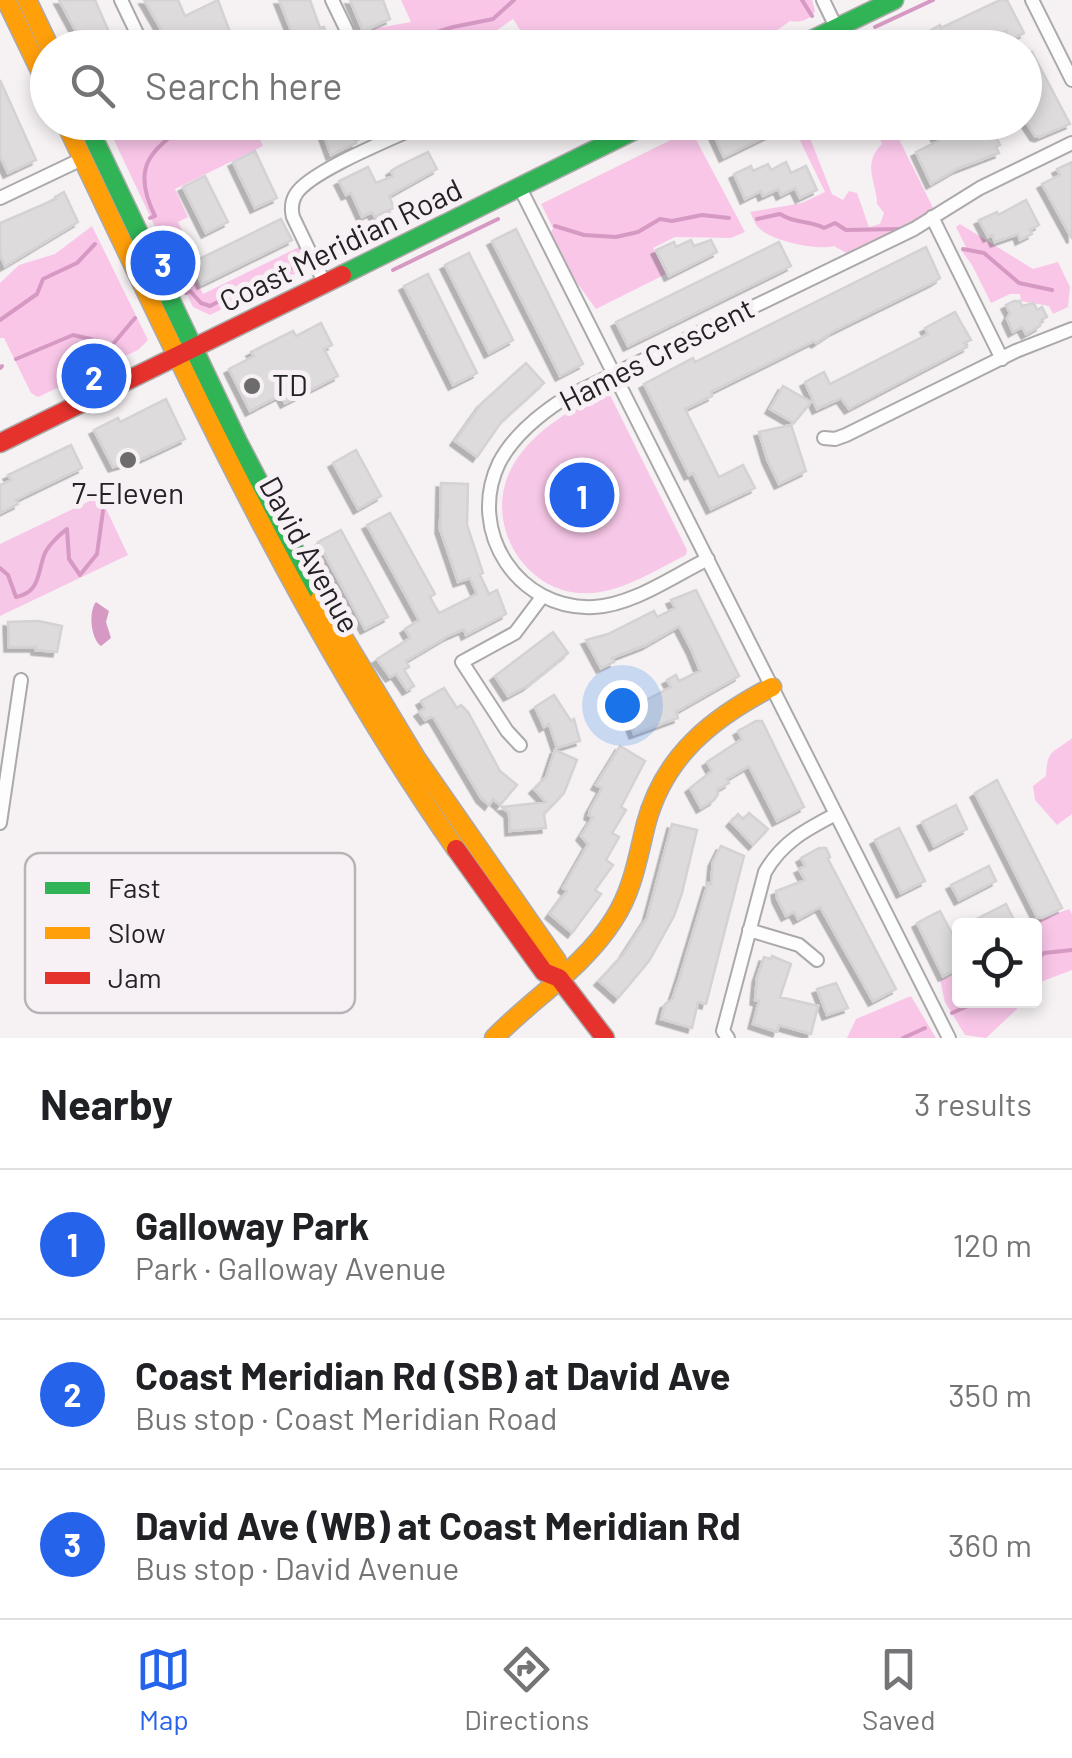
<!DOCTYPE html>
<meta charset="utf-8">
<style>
:root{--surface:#fff;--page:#f2f2f2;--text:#202124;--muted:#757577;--line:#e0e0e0;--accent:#2563eb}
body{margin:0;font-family:Barlow,sans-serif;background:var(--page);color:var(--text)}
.controls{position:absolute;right:30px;bottom:30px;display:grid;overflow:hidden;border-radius:10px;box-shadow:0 5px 15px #0003}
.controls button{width:90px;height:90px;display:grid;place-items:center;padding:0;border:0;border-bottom:2px solid var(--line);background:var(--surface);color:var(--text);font:50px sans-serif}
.you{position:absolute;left:622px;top:705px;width:35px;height:35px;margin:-25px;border:8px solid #fff;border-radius:50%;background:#1a73e8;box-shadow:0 0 0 15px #1a73e833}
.badge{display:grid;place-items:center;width:65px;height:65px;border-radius:50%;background:var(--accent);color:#fff;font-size:32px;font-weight:700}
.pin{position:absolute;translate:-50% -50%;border:5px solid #fff;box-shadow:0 2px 10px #0006}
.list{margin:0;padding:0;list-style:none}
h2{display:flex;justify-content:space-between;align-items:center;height:130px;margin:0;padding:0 40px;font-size:42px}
h2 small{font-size:32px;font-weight:400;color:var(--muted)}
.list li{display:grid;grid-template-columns:65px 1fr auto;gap:30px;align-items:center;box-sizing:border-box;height:150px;padding:0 40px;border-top:2px solid var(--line)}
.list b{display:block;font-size:38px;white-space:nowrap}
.list p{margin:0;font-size:32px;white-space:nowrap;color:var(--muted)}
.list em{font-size:32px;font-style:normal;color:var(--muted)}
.icon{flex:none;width:55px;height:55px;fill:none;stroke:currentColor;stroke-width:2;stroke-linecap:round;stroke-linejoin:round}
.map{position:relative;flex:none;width:1072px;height:1038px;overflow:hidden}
.search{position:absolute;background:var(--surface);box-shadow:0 5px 15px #0003;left:30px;right:30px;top:30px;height:110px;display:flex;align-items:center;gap:25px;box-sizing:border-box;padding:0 35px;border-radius:55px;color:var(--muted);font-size:38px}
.sheet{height:580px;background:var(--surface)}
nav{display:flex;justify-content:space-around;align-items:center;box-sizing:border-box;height:140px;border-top:2px solid var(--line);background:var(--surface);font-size:28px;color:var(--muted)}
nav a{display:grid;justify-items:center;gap:5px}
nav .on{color:var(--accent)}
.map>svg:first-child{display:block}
.green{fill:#f7c7e7}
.forest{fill:#f9c6e8}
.water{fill:#d699c3}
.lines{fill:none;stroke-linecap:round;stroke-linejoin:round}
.stream{stroke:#d699c3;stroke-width:4}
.building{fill:#dddbdc;stroke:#d4d2d4;stroke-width:2.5;filter:url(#shadow)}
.street-casing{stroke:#aba9aa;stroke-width:16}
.fast-casing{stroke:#aba9aa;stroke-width:21}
.slow-casing{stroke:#aba9aa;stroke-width:21}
.jam-casing{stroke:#aba9aa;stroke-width:21}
.street{stroke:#fefdfd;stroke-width:12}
.fast{stroke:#30b455;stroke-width:18}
.slow{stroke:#ff9f0a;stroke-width:18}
.jam{stroke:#e5322d;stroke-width:18}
.poi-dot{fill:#6e6b6d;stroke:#f7f1f5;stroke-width:4}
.labels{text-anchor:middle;stroke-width:10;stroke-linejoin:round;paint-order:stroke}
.street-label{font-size:30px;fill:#242224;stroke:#f7f1f5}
.poi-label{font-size:30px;fill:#242224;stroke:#f7f1f5;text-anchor:start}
.key{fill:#f7f1f5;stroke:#b8b3b6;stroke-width:2.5}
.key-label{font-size:28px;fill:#242224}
</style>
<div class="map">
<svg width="1072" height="1038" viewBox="0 0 1072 1038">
<defs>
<filter id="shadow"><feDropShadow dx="-4.5" dy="4.5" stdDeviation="0" flood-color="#0004"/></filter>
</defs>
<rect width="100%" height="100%" fill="#f6f2f4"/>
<path class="green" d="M 604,393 L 610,395 L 687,550 L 686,555 C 657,569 626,590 593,593 C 529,599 483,528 510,471 C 529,433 568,411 604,393 Z
M 100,496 L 128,555 L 0,616 L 0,544 Z"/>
<path class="forest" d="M 401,0 L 812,0 L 815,11 C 811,20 799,23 790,21 L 775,32 C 755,28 741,40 725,47 L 531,47 L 513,19 L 493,33 L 459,33 L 444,47 L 302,47 L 319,44 L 327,46 L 378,28 L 411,22 Z
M 791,122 L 804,123 L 832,194 L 843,200 L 849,191 L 857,193 L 869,227 L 880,224 L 884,213 L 877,204 C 877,182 861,165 882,144 L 875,123 L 891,123 L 935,212 L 850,255 L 834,246 C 817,251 768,240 758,227 C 754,223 753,217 750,212 L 802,203 L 825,192 Z
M 106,123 L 261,123 L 255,128 L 263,146 L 175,189 L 188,217 L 178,222 L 188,243 L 177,249 L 182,258 L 185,257 L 203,294 L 299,247 L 305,261 L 303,270 L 210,315 L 193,307 Z
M 691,130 L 745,232 L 731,238 L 675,237 L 653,248 L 666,274 L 596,309 L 575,280 L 550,235 L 553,228 L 541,204 Z
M 960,224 L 1033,269 L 1058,262 L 1070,287 L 1068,307 L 1053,314 L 1049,306 L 1021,301 L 1020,294 L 1010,294 L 991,303 L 972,265 L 961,250 L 966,247 L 956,227 Z
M 92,226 L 148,340 L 138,350 L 38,397 L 31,393 L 4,338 L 0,338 L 0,283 L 19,265 L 55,254 Z
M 1072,738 L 1072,814 L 1057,825 L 1035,800 L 1033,786 L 1046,776 C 1047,748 1054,753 1072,738 Z
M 1069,909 L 1072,914 L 1072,970 L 1035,984 L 1035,926 L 1039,920 Z
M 959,974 L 960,1001 L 1022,1001 L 1016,1010 L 986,1038 L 965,1035 L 945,1002 L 940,980 Z
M 911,996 L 936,1038 L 847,1038 L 856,1019 Z"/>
<path class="water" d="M 96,602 L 109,611 L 106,622 L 111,638 L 101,646 C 91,639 88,612 96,602 Z"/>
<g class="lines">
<path class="stream" d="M 802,0 L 812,16
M 875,27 L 933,0
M 834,47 L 860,34
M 386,48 L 453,27 L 493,19 L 514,0
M 150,218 L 155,216 C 131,168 149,150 190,123 L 208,126 L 233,122
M 757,219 L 780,214 C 795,224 809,220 824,228 L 835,223 L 846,230 L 899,229
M 555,226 L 584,235 L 616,237 L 638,232 L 660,219 L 672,221 L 702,215 L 729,218
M 963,249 L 984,253 L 1019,283 L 1052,290
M 393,270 L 498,219
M 186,293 L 190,291 L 201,303 L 210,306 L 252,284 L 297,266
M 0,320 L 37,294 L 43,279 L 77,263 L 95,244
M 16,359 L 73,335 L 104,342 L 108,350 L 135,318
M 0,368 L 2,366
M 0,568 L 8,575 L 16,597 C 41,592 37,572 45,553 C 49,545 60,534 67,529 L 69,559 L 80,575 L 97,554 L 103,511
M 1034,962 L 1044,953 L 1072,950
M 952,1013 L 979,1001
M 903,1038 L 925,1028"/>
</g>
<path class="building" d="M 59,0 L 95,0 L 116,48 L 85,48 Z
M 144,0 L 178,0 L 185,16 L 218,0 L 233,40 L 216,48 L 210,35 L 188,45 L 172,48 Z
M 279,0 L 310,0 L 320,28 L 324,27 L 328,40 L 297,45 Z
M 350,0 L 383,0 L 390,19 L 363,31 Z
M 1000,0 L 1007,0 L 1024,33 L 1010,40 L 1006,31 L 989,39 L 992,43 L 983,48 L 900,48 L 940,25 L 941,28 Z
M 1032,52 L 1070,124 L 1039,137 L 1035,136 L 1024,119 L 1028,115 L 1024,107 L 1024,56 Z
M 0,80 L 36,160 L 8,173 L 0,156 Z
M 319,122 L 388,122 L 354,139 L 356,143 L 331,155 Z
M 734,122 L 795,122 L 724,157 L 713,133 Z
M 929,122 L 989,122 L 1000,145 L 996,147 L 999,153 L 957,169 L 931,184 L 916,152 L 938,141 Z
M 255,151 L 277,198 L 255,208 L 233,162 Z
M 428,152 L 437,169 L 389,196 L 394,208 L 375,217 L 372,212 L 362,217 L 351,193 L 346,195 L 339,181 L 368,167 L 376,183 L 393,176 L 391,171 L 397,167 Z
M 786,162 L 791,173 L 806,166 L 817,190 L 800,198 L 795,188 L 781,195 L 778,189 L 763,196 L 761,191 L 745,199 L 734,174 L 751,166 L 753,171 L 768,164 L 771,170 Z
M 1072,162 L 1072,239 L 1042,184 L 1060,175 L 1057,169 Z
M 205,176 L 228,222 L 206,233 L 183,187 Z
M 64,192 L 78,222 L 5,266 L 0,255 L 0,223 L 56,199 L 55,197 Z
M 1026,200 L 1039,225 L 1030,230 L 1032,234 L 1020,240 L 1018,234 L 995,242 L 992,235 L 988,237 L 979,220 L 997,212 L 998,215 Z
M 281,219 L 292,240 L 202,284 L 191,263 Z
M 516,229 L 583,364 L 560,376 L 492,241 Z
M 691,240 L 694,246 L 711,240 L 717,252 L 669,276 L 656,250 L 674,242 L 676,247 Z
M 779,242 L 791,266 L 628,346 L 616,322 Z
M 926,247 L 940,278 L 934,282 L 832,332 L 816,343 L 814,341 L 711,392 L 712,396 L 685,409 L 719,477 L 743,465 L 755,488 L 711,509 L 693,473 L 689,475 L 644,384 L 693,358 L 695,362 Z
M 469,253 L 513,340 L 489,353 L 445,265 Z
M 428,274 L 477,373 L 453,385 L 404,286 Z
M 1014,301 L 1020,301 L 1022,306 L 1034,303 L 1037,310 L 1042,307 L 1047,317 L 1041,320 L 1040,326 L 1026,334 L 1022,327 L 1013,332 L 1007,319 L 1010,313 L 1006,305 Z
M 955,312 L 971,340 L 964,343 L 967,347 L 849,409 L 841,398 L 817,409 L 805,382 L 824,372 L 830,384 L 928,334 L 925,328 Z
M 321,323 L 332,345 L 324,349 L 338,376 L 285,403 L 281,395 L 250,411 L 229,369 L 254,356 L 251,352 L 293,331 L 296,336 Z
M 526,363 L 544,383 L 502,421 L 477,457 L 455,441 L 482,403 Z
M 783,386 L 811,402 L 794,423 L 770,409 Z
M 166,399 L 185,439 L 144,458 L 113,467 L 94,430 L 118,418 L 120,422 Z
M 791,425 L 806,471 L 779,484 L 767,459 L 759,432 Z
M 71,445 L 82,468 L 16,500 L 18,504 L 0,513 L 0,485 L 11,480 L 8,475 Z
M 356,450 L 381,496 L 358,509 L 333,463 Z
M 441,483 L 468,484 L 467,525 L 483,573 L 480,575 L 489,594 L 497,590 L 506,614 L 466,635 L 464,629 L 448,636 L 406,661 L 409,667 L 404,670 L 414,686 L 407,690 L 396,674 L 390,677 L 377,659 L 410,638 L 405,629 L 419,620 L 367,525 L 390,513 L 435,594 L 430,597 L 439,613 L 477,594 L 470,578 L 458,582 L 440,529 Z
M 341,530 L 388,617 L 365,629 L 318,542 Z
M 696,590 L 739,676 L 676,712 L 678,718 L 634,734 L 623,705 L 632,700 L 634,706 L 671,687 L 667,680 L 676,675 L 679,681 L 700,671 L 692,651 L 679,626 L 646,645 L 612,658 L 614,662 L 601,668 L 586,640 L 608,634 L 654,611 L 657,617 L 675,608 L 671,600 Z
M 38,621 L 62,626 L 57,652 L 36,650 L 36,647 L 9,647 L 8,622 Z
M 553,632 L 568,653 L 527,686 L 508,696 L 495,676 Z
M 444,688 L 457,708 L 461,705 L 468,712 L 500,771 L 517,785 L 500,805 L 493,799 L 489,805 L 481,798 L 434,718 L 431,717 L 425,720 L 419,712 L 425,708 L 421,701 Z
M 554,695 L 571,721 L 574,719 L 580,741 L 557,748 L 549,724 L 544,727 L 535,707 Z
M 756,721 L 762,721 L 804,807 L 777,821 L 749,766 L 727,779 L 729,783 L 717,790 L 718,794 L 714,800 L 701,808 L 690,788 L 712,771 L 707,762 L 742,739 L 738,731 Z
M 620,746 L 645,761 L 621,807 L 626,810 L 612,833 L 619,837 L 606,860 L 613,865 L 595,890 L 601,894 L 572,933 L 550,914 L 567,891 L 563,888 L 588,844 L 581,836 L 593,817 L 589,815 L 590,810 L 602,788 L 596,785 Z
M 555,750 L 577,760 L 564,793 L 544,814 L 546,828 L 510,831 L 509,813 L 502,807 L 546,802 L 534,789 L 546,777 Z
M 997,780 L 1062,908 L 1042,918 L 1037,917 L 975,793 Z
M 956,805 L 967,829 L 934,846 L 922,822 Z
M 749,813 L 768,829 L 753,845 L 731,822 L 738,814 L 743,819 Z
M 672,824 L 697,830 L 682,893 L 674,916 L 649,961 L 618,998 L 599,981 L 623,955 L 647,918 Z
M 899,828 L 925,881 L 901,893 L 875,840 Z
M 721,846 L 744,856 L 706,1004 L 698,1002 L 692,1028 L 661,1019 L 665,1004 L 672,1000 L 679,979 L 708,883 L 711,884 L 713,862 Z
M 819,848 L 826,848 L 830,857 L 828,859 L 896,989 L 873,1001 L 820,907 L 798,919 L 794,912 L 786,916 L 777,898 L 776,891 L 805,880 L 799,869 L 805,866 L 801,858 Z
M 989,866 L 996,881 L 959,900 L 951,885 Z
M 1006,904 L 1017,926 L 963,926 Z
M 940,911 L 960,949 L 960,968 L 943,976 L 917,923 Z
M 772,956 L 791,964 L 780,997 L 818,1006 L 811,1034 L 779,1025 L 777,1032 L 753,1024 L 759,1001 L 755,1000 L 757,978 L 764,957 L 771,959 Z
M 836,983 L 848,1008 L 827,1015 L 817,989 Z"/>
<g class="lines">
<defs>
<path id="street" d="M 121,0 L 144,48
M 332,0 L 347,31
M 823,0 L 836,27
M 1032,0 L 1072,80
M 520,188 L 949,1038
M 0,198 L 82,159
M 932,217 L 1002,359
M 325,284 L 293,217 C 291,209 291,202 296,194 C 311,170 399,136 428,122
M 824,438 L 835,439 L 846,435 L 1016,351 L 1072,329
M 708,559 C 673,576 633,605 594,607 C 519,611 466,532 499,463 C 513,436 540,414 565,398 L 914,229 L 980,188 L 1072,143
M 520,745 L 507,731 L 462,662 L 515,633 L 542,597
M 0,823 L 21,680
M 749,930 L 799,945 L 817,960
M 728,1038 L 723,1031 L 765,872 C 782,842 807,829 836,814"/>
<path id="fast" d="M 795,48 L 894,0
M 86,122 L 238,442 L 320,599
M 342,275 L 651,122"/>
<path id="slow" d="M 6,0 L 48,87
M 27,0 L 50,48
M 65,122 C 184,370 298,623 456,849
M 320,599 L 416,758 L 557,961 L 559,978
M 494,1038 C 533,998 584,967 614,919 C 633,890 638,856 646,824 C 664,756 712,718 772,687"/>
<path id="jam" d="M 0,443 L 342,275
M 456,849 L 544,972 L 559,978 L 605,1038"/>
</defs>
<use href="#street" class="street-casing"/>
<use href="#fast" class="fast-casing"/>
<use href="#slow" class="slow-casing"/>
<use href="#jam" class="jam-casing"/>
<use href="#street" class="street"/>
<use href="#fast" class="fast"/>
<use href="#slow" class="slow"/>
<use href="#jam" class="jam"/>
</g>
<g class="poi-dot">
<circle cx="252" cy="386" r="10"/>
<circle cx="128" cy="460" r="10"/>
</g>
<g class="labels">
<g class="street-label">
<text transform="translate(341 246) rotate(-26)" y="10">Coast Meridian Road</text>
<text transform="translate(657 355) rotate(-27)" y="10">Hames Crescent</text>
<text transform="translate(309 555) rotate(61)" y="10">David Avenue</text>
</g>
<g class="poi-label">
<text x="272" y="396">TD</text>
<text x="128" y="504" text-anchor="middle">7-Eleven</text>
</g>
</g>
<rect x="25" y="853" width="330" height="160" rx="15" class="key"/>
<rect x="45" y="882" width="45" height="12" fill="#30b455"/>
<rect x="45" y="927" width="45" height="12" fill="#ff9f0a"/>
<rect x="45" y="972" width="45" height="12" fill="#e5322d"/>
<g class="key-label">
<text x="108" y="898">Fast</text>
<text x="108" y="943">Slow</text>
<text x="108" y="988">Jam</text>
</g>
</svg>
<div class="controls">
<button><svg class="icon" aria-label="locate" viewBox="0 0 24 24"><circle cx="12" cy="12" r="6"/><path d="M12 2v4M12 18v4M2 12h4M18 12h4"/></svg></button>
</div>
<div class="you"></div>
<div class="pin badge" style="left:582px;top:495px">1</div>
<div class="pin badge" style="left:94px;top:376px">2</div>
<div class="pin badge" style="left:163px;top:263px">3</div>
<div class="search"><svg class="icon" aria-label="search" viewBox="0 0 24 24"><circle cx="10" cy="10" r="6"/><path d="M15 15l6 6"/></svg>Search here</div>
</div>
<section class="sheet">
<h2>Nearby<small>3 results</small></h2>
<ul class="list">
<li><span class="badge">1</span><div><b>Galloway Park</b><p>Park · Galloway Avenue</p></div><em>120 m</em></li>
<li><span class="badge">2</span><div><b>Coast Meridian Rd (SB) at David Ave</b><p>Bus stop · Coast Meridian Road</p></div><em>350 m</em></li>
<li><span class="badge">3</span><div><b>David Ave (WB) at Coast Meridian Rd</b><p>Bus stop · David Avenue</p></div><em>360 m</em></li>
</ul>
</section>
<nav>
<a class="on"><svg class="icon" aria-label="map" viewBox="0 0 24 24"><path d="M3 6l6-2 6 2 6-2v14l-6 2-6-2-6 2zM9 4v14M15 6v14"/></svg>Map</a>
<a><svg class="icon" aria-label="directions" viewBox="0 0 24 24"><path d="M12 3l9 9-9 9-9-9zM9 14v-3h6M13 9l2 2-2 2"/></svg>Directions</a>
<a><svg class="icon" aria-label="saved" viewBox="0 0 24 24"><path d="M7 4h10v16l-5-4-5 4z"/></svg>Saved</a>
</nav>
